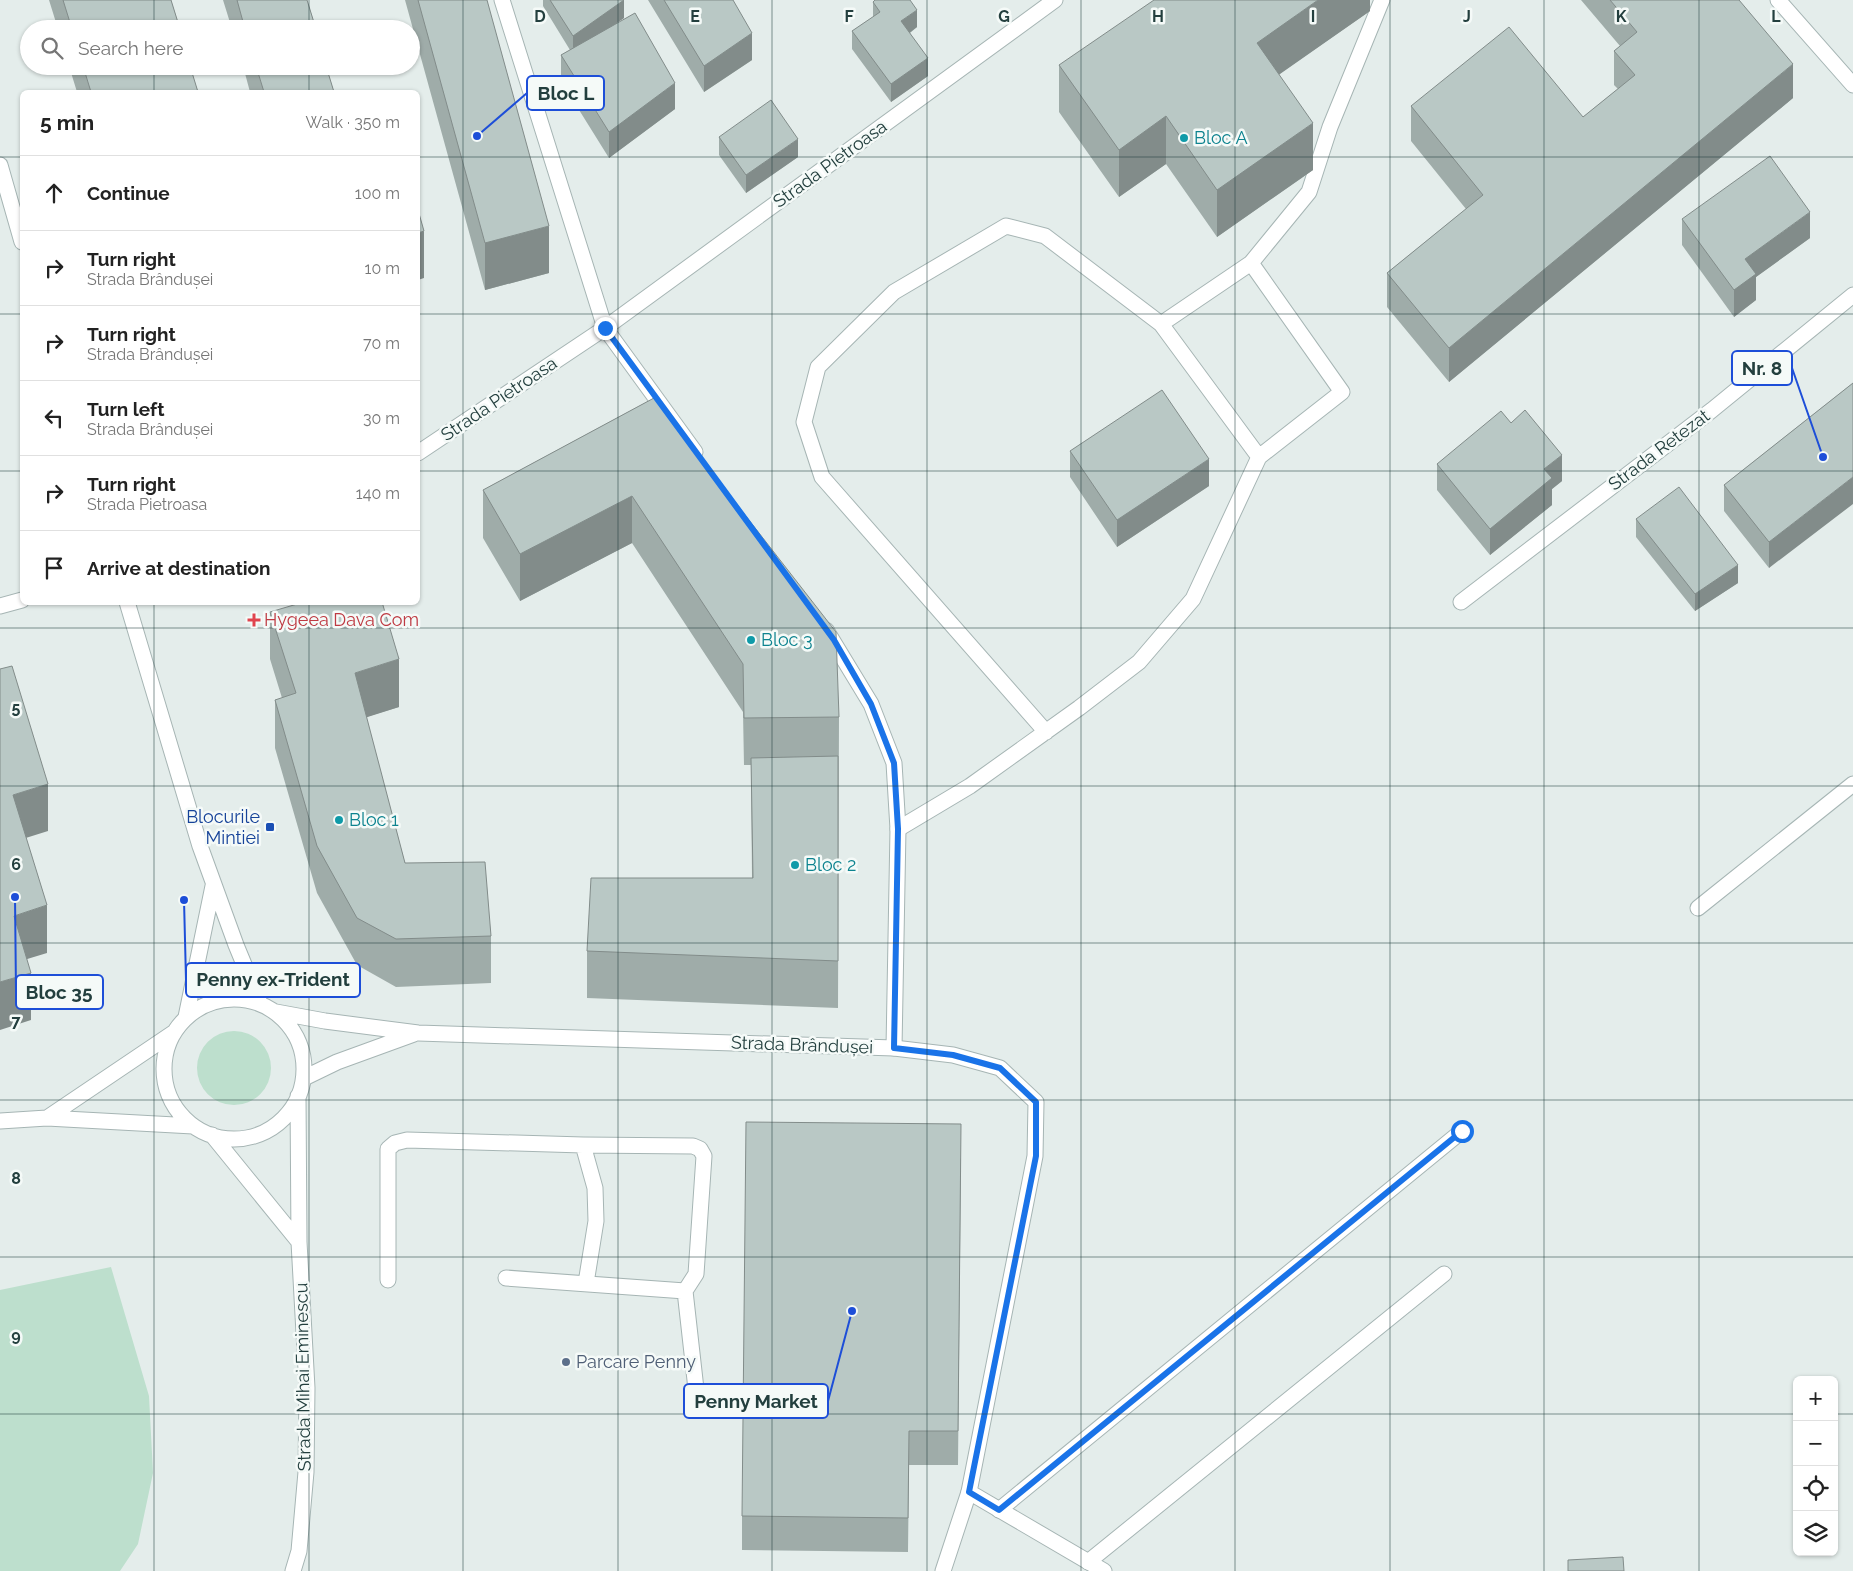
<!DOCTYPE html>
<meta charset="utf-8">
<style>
:root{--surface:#fff;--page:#f6f6f6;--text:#222;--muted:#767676;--line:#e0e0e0}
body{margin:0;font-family:Raleway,sans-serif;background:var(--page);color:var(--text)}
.controls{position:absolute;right:15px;bottom:15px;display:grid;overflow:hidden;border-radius:8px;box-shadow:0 1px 4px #0004}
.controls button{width:45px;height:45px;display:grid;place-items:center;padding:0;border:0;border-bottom:1px solid var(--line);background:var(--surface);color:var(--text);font:25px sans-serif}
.stop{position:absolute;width:15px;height:15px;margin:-11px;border:4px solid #1a73e8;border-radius:50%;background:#fff}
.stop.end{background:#1a73e8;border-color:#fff;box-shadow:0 1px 5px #0008}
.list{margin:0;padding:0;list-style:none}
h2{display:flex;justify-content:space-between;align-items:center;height:65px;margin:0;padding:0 20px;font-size:21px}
h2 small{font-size:16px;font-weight:400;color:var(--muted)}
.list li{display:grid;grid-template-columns:32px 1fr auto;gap:15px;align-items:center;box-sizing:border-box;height:75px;padding:0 20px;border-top:1px solid var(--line)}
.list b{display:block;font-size:19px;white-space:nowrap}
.list p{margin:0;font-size:16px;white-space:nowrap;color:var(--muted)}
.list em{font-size:16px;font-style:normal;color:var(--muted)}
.icon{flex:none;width:28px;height:28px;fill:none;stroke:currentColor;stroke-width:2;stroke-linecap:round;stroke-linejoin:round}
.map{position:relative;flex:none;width:1853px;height:1571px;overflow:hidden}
.search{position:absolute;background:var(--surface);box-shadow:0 1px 4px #0004;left:20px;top:20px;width:400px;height:55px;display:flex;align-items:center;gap:12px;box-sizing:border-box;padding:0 18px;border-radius:28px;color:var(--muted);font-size:19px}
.panel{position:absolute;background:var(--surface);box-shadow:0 1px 4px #0004;left:20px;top:90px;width:400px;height:515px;border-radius:8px}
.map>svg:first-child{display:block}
.green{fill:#bddfcd}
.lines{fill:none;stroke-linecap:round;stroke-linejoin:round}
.service-casing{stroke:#a6b5b4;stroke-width:17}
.minor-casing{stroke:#a6b5b4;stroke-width:17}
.tertiary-casing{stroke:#a6b5b4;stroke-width:17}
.service{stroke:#fff;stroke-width:15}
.minor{stroke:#fff;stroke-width:15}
.tertiary{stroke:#fff;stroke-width:15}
.wall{fill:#9faca9}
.shaded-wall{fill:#828c8a}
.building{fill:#b9c8c5;stroke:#828c8a}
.route{stroke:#1a73e8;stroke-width:6}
.grid{fill:none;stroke:#233f3e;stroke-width:1;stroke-opacity:0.55}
.culture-dot{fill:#0f9aa8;stroke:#f5faf8;stroke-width:2}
.health-dot{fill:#e0444e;stroke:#f5faf8;stroke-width:2}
.transit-dot{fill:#1a4fb4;stroke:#f5faf8;stroke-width:2}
.service-dot{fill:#5c6f8a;stroke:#f5faf8;stroke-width:2}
.labels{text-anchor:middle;stroke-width:5;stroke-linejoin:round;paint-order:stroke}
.culture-label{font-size:18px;fill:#0d838f;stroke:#f5faf8;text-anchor:start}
.street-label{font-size:18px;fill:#233f3e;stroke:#f5faf8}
.health-label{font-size:18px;fill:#be3a42;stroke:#f5faf8;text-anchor:start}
.transit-label{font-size:18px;fill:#164399;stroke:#f5faf8;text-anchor:end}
.service-label{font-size:18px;fill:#4e5e75;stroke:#f5faf8;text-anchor:start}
.grid-label{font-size:16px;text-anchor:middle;font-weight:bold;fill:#233f3e;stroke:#f5faf8;stroke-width:5;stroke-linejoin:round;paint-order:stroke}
.leader{fill:none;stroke:#1d4ed8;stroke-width:2}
.callout-dot{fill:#1d4ed8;stroke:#f5faf8;stroke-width:2}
.callout{fill:#f5faf8;stroke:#1d4ed8;stroke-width:2}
.callout-label{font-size:19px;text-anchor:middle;font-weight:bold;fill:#233f3e}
</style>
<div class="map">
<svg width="1853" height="1571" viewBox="0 0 1853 1571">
<rect width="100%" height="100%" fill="#e4edeb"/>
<path class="green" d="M197 1068a37 37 0 1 1 74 0a37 37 0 1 1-74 0Z
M 111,1267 L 149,1396 L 153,1473 L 138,1544 L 120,1571 L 0,1571 L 0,1290 Z"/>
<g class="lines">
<defs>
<path id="service" d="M 502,0 L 605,328
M 1161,324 L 1251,263 L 1309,192 L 1330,127 L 1382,0
M 1046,732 L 822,477 L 804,422 L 818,367 L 894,292 L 1006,226 L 1045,236 L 1161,324 L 1259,457 L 1342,392 L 1251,263
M 898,829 L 970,786 L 1079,708 L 1139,662 L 1193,599 L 1259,457
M 583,1145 L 595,1188 L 596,1221 L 586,1283
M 388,1280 L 388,1149 L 395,1143 L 407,1140 L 583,1145 L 693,1146 L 700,1149 L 704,1156 L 696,1274 L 685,1291 L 506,1278
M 685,1291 L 697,1398
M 999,1510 L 1462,1131
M 1088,1562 L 1444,1274"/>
<path id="minor" d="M 1778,0 L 1853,85
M 605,328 L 695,452
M 418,453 L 605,328 L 1055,0
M 1461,602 L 1712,410 L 1853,295
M 0,606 L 22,600
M 826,630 L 871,704 L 894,763 L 898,829 L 894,1048
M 1698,908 L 1853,784
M 943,1571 L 969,1492"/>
<path id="tertiary" d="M 0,165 L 22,242
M 127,602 L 200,846 L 236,945 L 260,1003
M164 1069a70 70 0 1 1 140 0a70 70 0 1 1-140 0Z
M 276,1012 L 325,1021 L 418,1033 L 894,1048 L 953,1055 L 1000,1068 L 1036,1102 L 1035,1156 L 969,1492 L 1104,1571
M 186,1017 L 213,886
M 304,1078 L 337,1062 L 414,1034
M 47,1118 L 173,1033
M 0,1121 L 47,1118 L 193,1126
M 212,1135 L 299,1242
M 293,1571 L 299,1551 L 306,1472 L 307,1388 L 299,1242 L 298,1096"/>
</defs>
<use href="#service" class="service-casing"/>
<use href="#minor" class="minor-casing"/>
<use href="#tertiary" class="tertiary-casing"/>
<use href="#service" class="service"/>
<use href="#minor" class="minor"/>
<use href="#tertiary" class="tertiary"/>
</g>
<path class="wall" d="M 49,0 L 171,0 L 180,29 L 58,29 Z
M 223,0 L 307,0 L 316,29 L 232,29 Z
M 405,0 L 487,0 L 549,273 L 485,290 Z
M 543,0 L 624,0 L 624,18 L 616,23 L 675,109 L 609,158 L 561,81 L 561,55 L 570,50 L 543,6 Z
M 648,0 L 733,0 L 752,60 L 704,92 Z
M 1370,0 L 1370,11 L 1279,74 L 1313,170 L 1217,237 L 1166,164 L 1119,197 L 1059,112 L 1059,65 Z
M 1581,0 L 1739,0 L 1793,98 L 1449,382 L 1387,307 L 1387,273 L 1466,209 L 1411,141 L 1411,106 L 1583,117 L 1618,89 L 1614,85 L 1614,51 L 1620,46 Z
M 873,2 L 917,27 L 910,33 L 928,76 L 891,102 L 852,49 L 852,31 L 873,17 Z
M 69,66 L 190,66 L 198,92 L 77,92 Z
M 243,66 L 326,66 L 334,92 L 250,92 Z
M 719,137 L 798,157 L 746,193 L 719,155 Z
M 1682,219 L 1810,238 L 1756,277 L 1756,300 L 1734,317 L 1682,245 Z
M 1853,383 L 1769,568 L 1724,511 L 1724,485 Z
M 654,398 L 839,717 L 838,1008 L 587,998 L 587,951 L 752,878 L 751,765 L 744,765 L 743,712 L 632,543 L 520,601 L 483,538 L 483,490 Z
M 1511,423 L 1562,481 L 1552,489 L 1552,505 L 1490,555 L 1437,490 L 1437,464 Z
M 1070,451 L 1209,486 L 1117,547 L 1070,477 Z
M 1636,519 L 1738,583 L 1695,611 L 1636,537 Z
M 270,612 L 399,707 L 366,717 L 405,863 L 491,936 L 491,983 L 396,987 L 357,965 L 317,893 L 275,748 L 275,700 L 282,698 L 270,659 Z
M 961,1158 L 958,1465 L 909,1465 L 908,1552 L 742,1550 L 742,1516 Z"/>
<path class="shaded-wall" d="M 624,0 L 624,18 L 573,54 L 573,36 Z
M 1318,0 L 1370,0 L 1370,11 L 1257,90 L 1257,43 Z
M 917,10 L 917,27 L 901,39 L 901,21 Z
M 752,33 L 752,60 L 704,92 L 704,66 Z
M 928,58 L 928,76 L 891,102 L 891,84 Z
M 1793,64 L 1793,98 L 1449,382 L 1449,348 Z
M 675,83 L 675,109 L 609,158 L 609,132 Z
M 1166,116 L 1166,164 L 1119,197 L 1119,150 Z
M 1313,123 L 1313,170 L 1217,237 L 1217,190 Z
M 798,139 L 798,157 L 746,193 L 746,175 Z
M 1810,212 L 1810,238 L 1756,277 L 1756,300 L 1734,317 L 1734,290 L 1745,259 Z
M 549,226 L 549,273 L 485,290 L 485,243 Z
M 424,231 L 424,278 L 418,280 L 418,233 Z
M 1562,455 L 1562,481 L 1552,489 L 1552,505 L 1490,555 L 1490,529 L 1544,469 Z
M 1209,459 L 1209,486 L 1117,547 L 1117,520 Z
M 1853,477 L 1853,504 L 1769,568 L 1769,542 Z
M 632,496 L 632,543 L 520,601 L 520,554 Z
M 1738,565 L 1738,583 L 1695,611 L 1695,594 Z
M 399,659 L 399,707 L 355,721 L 355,673 Z
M 48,784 L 48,831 L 13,842 L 13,795 Z
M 47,905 L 47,953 L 14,963 L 14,916 Z
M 31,973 L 31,1020 L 0,1030 L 0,982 Z"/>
<path class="building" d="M 63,0 L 171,0 L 180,29 L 72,29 Z
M 237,0 L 307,0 L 316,29 L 245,29 Z
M 418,0 L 487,0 L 549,226 L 485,243 Z
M 550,0 L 624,0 L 573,36 Z
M 664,0 L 733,0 L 752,33 L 704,66 Z
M 875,0 L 910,0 L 917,10 L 901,21 L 928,58 L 891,84 L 852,31 L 880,12 L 873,2 Z
M 1154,0 L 1318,0 L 1257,43 L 1313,123 L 1217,190 L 1166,116 L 1119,150 L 1059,65 Z
M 1610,0 L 1739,0 L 1793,64 L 1449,348 L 1387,273 L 1483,195 L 1411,106 L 1509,27 L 1583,117 L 1635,75 L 1614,51 L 1637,32 Z
M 635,13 L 675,83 L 609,132 L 561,55 Z
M 83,66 L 190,66 L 198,92 L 91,92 Z
M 256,66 L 326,66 L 334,92 L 264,92 Z
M 771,100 L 798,139 L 746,175 L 719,137 Z
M 1770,156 L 1810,212 L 1745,259 L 1756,274 L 1734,290 L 1682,219 Z
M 418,210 L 424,231 L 418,233 Z
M 1853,383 L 1853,477 L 1769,542 L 1724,485 Z
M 1162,390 L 1209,459 L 1117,520 L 1070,451 Z
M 654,398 L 836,632 L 839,717 L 744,718 L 743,664 L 632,496 L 520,554 L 483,490 Z
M 1525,410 L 1562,455 L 1544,469 L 1552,478 L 1490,529 L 1437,464 L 1501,411 L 1511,423 Z
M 1679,487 L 1738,565 L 1695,594 L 1636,519 Z
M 304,602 L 382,602 L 399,659 L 355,673 L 405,863 L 485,862 L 491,936 L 396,939 L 357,918 L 317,846 L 275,700 L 296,693 L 270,612 Z
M 12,666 L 48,784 L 13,795 L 47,905 L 14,916 L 31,973 L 0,982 L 0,669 Z
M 838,756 L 838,961 L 587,951 L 591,878 L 753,878 L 751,758 Z
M 746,1122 L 961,1124 L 958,1431 L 909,1431 L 908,1518 L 742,1516 Z
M 1623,1557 L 1624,1571 L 1568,1571 L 1568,1560 Z"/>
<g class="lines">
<path class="route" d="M 605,328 L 834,640 L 871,704 L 894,763 L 898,829 L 894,1048 L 953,1055 L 1000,1068 L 1036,1102 L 1036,1156 L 969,1492 L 999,1510 L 1462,1131"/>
</g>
<path class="grid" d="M 154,0 L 154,29M 309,0 L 309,29M 463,0 L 463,1571M 618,0 L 618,1571M 772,0 L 772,1571M 927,0 L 927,1571M 1081,0 L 1081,1571M 1235,0 L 1235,1571M 1390,0 L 1390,1571M 1544,0 L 1544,1571M 1699,0 L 1699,1571M 154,66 L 154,92M 309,66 L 309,92M 0,157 L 22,157M 418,157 L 1853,157M 0,314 L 22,314M 418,314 L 1853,314M 0,471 L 22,471M 418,471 L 1853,471M 154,602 L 154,1571M 309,602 L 309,1571M 0,628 L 1853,628M 0,786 L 1853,786M 0,943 L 1853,943M 0,1100 L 1853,1100M 0,1257 L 1853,1257M 0,1414 L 1797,1414M 1834,1414 L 1853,1414"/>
<g class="culture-dot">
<circle cx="1184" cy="138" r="5"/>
<circle cx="751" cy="640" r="5"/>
<circle cx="339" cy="820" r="5"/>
<circle cx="795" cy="865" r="5"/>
</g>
<path class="health-dot" d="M251.5 612.5h5v5h5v5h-5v5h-5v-5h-5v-5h5z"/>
<rect class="transit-dot" x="265" y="822" width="10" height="10" rx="2.5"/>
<circle class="service-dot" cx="566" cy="1362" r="5"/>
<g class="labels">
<g class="culture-label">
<text x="1194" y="144">Bloc A</text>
<text x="761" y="646">Bloc 3</text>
<text x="349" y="826">Bloc 1</text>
<text x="805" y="871">Bloc 2</text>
</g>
<g class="street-label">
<text transform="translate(830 164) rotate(-36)" y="6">Strada Pietroasa</text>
<text transform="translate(499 399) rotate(-34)" y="6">Strada Pietroasa</text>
<text transform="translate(1659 450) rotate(-37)" y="6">Strada Retezat</text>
<text transform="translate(802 1045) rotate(2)" y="6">Strada Brândușei</text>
<text transform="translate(303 1377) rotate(-91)" y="6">Strada Mihai Eminescu</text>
</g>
<g class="health-label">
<text x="264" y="626">Hygeea Dava Com</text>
</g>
<g class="transit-label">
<text x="260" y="823">Blocurile<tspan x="260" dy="21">Mintiei</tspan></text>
</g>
<g class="service-label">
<text x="576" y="1368">Parcare Penny</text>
</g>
</g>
<g class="grid-label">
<text x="540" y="22">D</text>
<text x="695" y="22">E</text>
<text x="849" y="22">F</text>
<text x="1004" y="22">G</text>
<text x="1158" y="22">H</text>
<text x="1313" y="22">I</text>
<text x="1467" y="22">J</text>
<text x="1621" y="22">K</text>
<text x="1776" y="22">L</text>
<text x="16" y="713">5</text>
<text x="16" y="870">6</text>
<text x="16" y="1027">7</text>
<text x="16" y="1184">8</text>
<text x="16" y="1341">9</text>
</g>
<path class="leader" d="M477 136L527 93M1823 457L1792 368M184 900L186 980M15 897L16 992M852 1311L828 1401"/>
<g class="callout-dot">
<circle cx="477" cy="136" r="5"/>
<circle cx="1823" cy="457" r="5"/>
<circle cx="184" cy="900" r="5"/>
<circle cx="15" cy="897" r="5"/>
<circle cx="852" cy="1311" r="5"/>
</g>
<g class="callout">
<rect x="527" y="76" width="77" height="34" rx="5"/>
<rect x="1732" y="351" width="60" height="34" rx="5"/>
<rect x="186" y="963" width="174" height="34" rx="5"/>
<rect x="16" y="975" width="87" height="34" rx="5"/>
<rect x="684" y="1384" width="144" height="34" rx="5"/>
</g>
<g class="callout-label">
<text x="566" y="100">Bloc L</text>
<text x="1762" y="375">Nr. 8</text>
<text x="273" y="986">Penny ex-Trident</text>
<text x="59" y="999">Bloc 35</text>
<text x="756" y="1408">Penny Market</text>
</g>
</svg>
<div class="controls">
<button>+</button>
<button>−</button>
<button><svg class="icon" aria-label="locate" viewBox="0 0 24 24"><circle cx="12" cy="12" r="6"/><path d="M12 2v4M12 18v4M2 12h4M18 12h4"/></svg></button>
<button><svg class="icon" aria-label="layers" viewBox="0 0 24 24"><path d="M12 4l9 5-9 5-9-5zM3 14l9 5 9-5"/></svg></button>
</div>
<div class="stop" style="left:1462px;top:1131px"></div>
<div class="stop end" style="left:605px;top:328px"></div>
<div class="search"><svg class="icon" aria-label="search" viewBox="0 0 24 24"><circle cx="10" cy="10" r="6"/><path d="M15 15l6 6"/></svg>Search here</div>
<section class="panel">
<h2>5 min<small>Walk · 350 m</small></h2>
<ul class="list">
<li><svg class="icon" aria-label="ahead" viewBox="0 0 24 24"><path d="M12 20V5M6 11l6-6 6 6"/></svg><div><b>Continue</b></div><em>100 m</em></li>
<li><svg class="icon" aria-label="right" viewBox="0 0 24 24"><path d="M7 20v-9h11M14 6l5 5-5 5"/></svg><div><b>Turn right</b><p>Strada Brândușei</p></div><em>10 m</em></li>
<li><svg class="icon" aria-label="right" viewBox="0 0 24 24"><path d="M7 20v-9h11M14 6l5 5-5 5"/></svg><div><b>Turn right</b><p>Strada Brândușei</p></div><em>70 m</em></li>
<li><svg class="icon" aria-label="left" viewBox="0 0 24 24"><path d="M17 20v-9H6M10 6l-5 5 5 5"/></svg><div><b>Turn left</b><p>Strada Brândușei</p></div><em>30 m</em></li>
<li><svg class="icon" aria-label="right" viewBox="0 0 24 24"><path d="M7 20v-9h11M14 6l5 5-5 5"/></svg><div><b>Turn right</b><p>Strada Pietroasa</p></div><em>140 m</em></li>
<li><svg class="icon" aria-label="arrive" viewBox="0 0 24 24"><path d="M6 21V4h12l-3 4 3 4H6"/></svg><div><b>Arrive at destination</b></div></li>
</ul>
</section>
</div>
